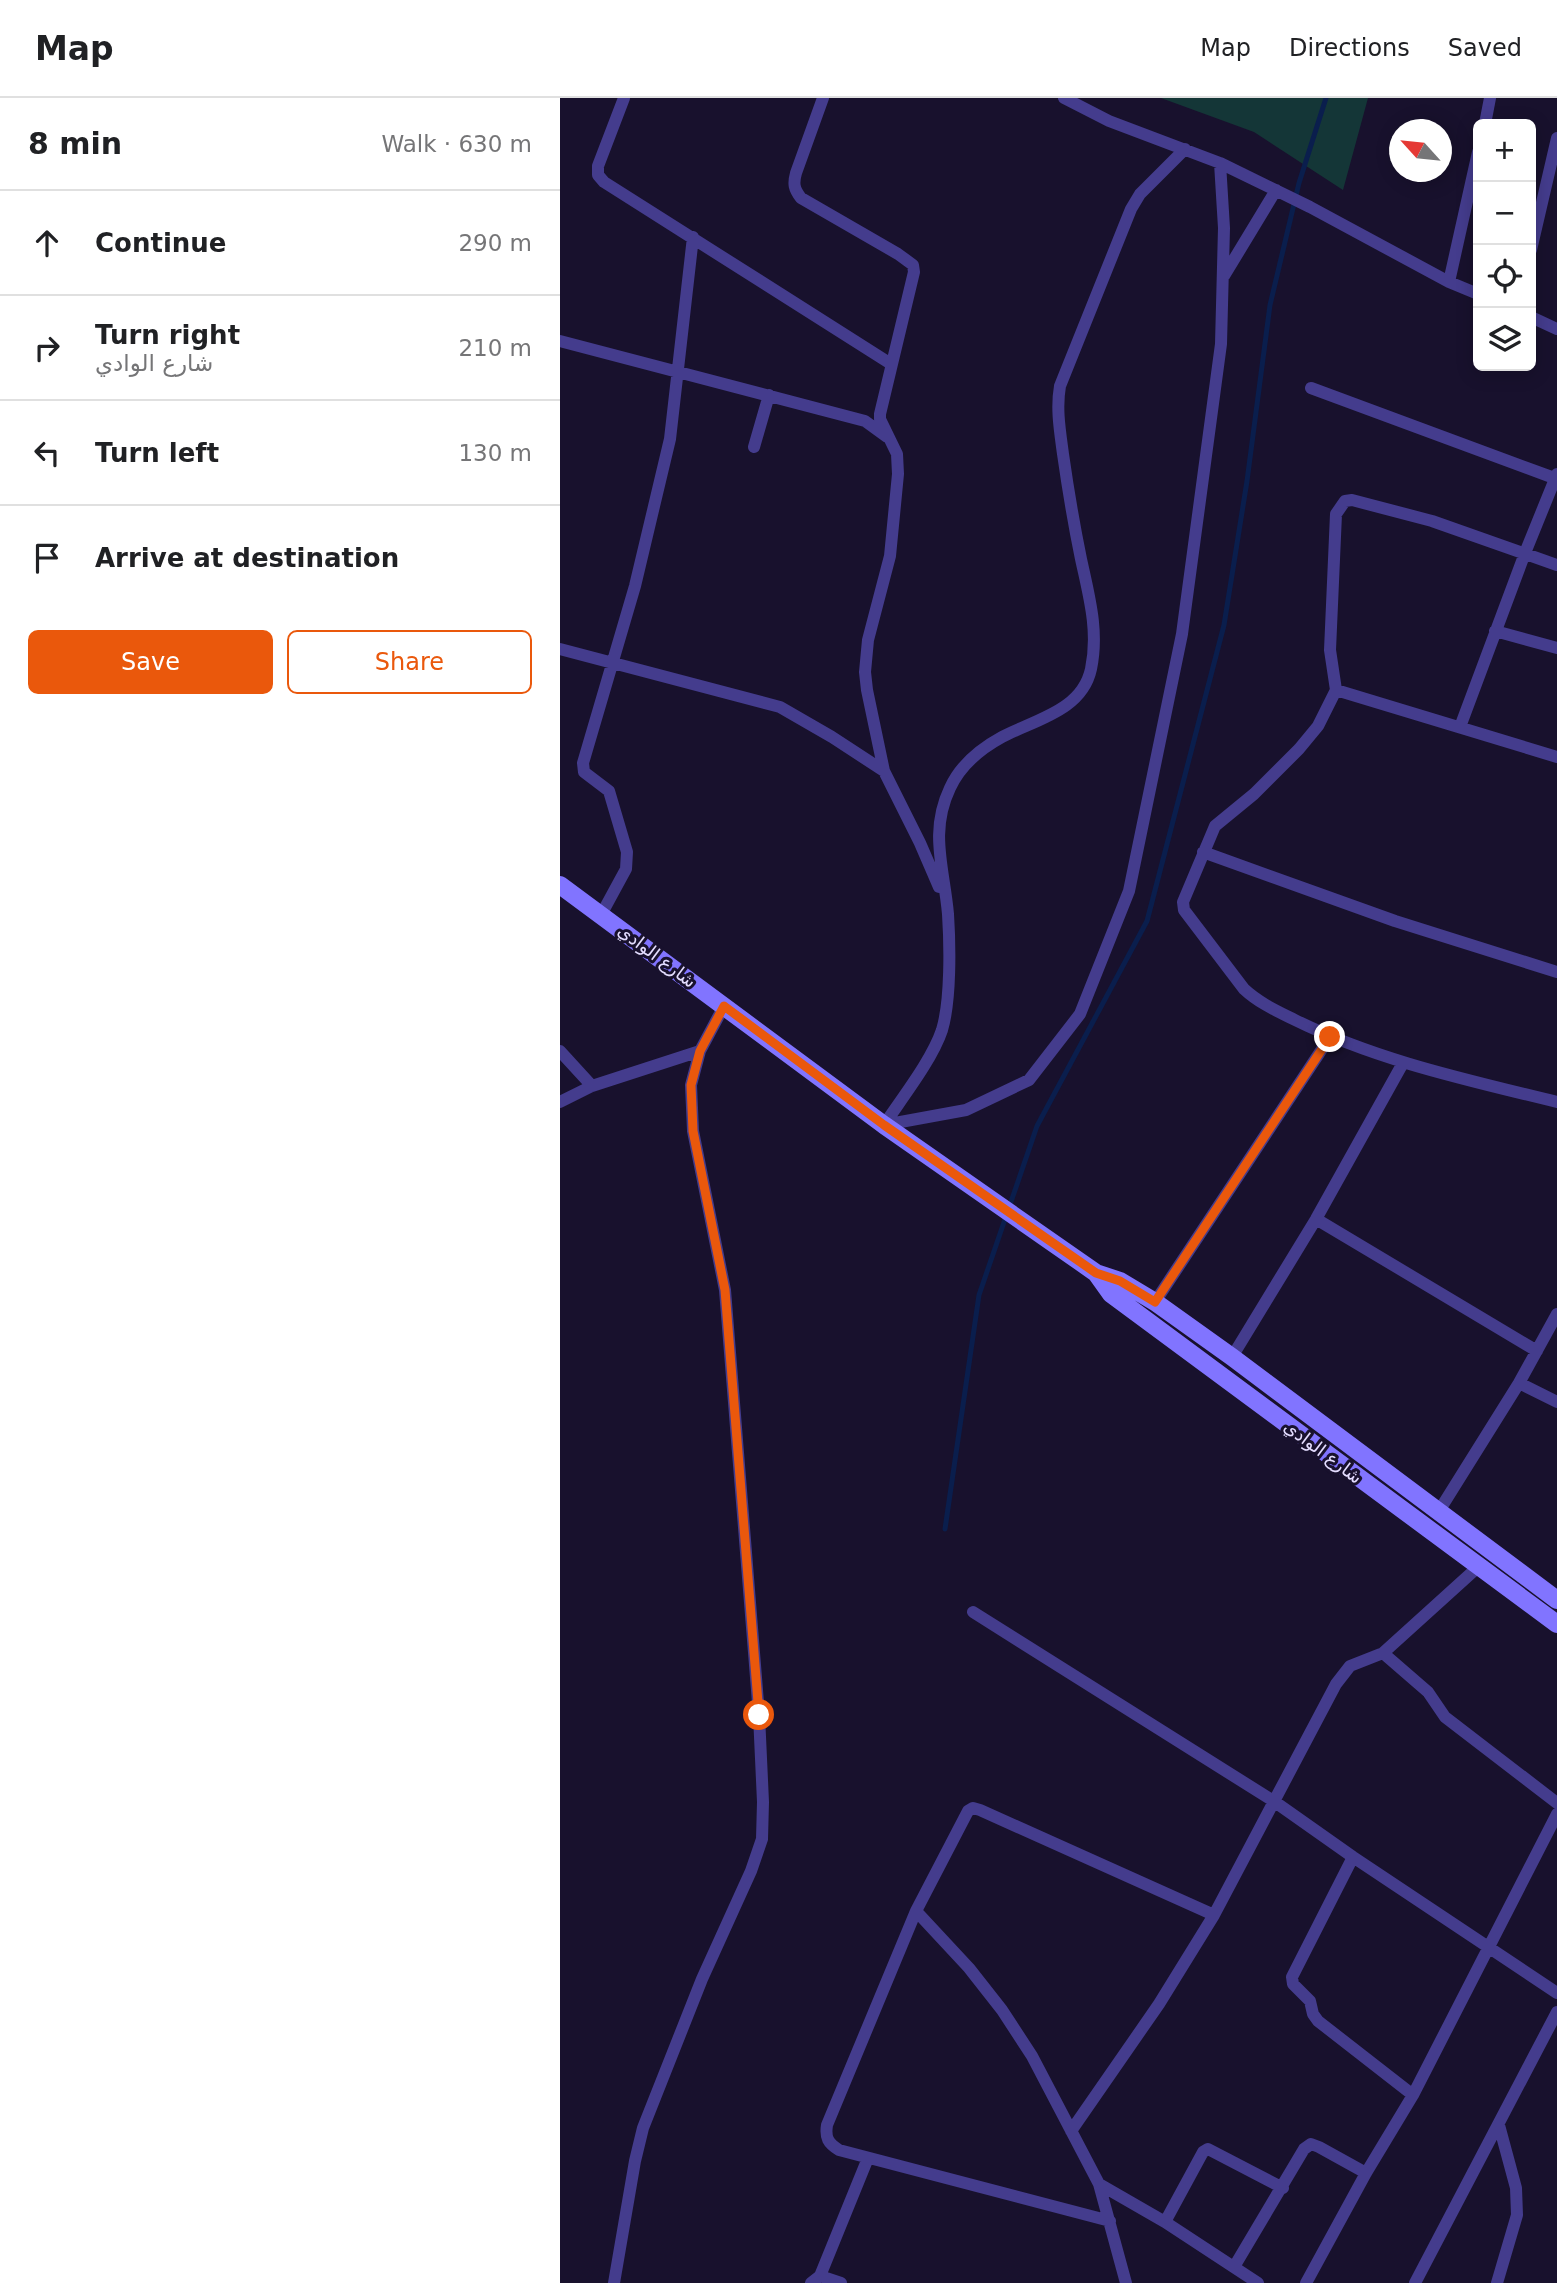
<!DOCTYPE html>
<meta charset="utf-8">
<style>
:root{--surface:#fff;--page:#f6f6f6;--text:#202124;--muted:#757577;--line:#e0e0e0;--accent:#ea580c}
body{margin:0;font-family:"DejaVu Sans",Cairo,sans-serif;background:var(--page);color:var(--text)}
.controls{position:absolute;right:21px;top:21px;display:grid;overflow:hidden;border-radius:10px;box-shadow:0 4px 18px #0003}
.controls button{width:63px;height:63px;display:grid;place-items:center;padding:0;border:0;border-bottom:2px solid var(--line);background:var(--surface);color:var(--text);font:35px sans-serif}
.compass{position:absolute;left:829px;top:21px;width:63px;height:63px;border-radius:50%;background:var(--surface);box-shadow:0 4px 18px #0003;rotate:297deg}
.stop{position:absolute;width:21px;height:21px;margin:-16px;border:5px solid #ea580c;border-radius:50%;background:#fff}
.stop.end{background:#ea580c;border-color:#fff;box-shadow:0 2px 7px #0008}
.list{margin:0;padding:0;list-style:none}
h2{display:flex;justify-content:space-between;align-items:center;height:91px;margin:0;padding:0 28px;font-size:30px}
h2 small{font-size:23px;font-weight:400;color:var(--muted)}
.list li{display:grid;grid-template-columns:46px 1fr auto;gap:21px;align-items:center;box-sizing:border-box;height:105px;padding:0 28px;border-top:2px solid var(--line)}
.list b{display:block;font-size:26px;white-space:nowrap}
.list p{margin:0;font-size:23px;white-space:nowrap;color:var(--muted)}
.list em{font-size:23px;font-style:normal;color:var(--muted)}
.actions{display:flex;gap:14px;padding:21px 28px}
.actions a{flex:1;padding:16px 0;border:2px solid var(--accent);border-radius:10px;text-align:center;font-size:24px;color:var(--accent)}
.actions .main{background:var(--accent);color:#fff}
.icon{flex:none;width:38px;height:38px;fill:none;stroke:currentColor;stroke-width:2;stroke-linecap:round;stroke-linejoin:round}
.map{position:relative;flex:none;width:997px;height:2185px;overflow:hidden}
header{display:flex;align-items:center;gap:42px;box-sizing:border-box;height:98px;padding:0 35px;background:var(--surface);border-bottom:2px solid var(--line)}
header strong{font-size:33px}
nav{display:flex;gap:38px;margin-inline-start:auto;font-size:24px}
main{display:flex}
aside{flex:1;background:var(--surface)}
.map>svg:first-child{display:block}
.green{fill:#143637}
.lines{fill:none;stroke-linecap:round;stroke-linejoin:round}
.stream{stroke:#0a1e4d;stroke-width:5}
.minor{stroke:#443c8d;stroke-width:12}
.secondary{stroke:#8174ff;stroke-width:18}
.route{stroke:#ea580c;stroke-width:9}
.labels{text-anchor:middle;stroke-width:6;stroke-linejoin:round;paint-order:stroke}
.street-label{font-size:18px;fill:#e4ddff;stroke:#18112d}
</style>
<header>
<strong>Map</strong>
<nav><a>Map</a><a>Directions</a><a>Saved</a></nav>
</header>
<main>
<aside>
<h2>8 min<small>Walk · 630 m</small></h2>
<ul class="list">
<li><svg class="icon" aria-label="ahead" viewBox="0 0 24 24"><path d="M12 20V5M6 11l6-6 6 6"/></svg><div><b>Continue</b></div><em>290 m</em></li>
<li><svg class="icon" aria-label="right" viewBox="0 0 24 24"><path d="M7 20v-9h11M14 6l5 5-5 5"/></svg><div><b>Turn right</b><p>شارع الوادي</p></div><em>210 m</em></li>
<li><svg class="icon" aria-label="left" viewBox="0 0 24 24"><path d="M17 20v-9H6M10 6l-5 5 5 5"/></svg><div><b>Turn left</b></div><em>130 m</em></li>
<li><svg class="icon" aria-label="arrive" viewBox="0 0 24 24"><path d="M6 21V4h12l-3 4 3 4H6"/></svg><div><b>Arrive at destination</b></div></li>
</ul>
<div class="actions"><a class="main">Save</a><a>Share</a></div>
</aside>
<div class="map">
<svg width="997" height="2185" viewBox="0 0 997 2185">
<rect width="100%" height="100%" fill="#18112d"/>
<path class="green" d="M 601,0 L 808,0 L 783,92 L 694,34 Z"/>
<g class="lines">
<path class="stream" d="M 385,1431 L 419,1197 L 477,1028 L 587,823 L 664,527 L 687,383 L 710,207 L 739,85 L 766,0"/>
<path class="minor" d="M 64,0 L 38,68 L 38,77 L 44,84 L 331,266
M 263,0 L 236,75 C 233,86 234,91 241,100 L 338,156 L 353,167 L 354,174 L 320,316 L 320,321 L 337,356 L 338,376 L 330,458 L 308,542 L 305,574 L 307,592 L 324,673 L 360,745 L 379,789
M 504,0 L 549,23 L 660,65 L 750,109 L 889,184 L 918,196
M 925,26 L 930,0
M 971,152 L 997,40
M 664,178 L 716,92
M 889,184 L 918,54
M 971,219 L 997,231
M 0,243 L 305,323 L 327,339
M 751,290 L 997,381
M 194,349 L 209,297
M 997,467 L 872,423 L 792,402 L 785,403 L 776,416 L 770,552 L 776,592 L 758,628 L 739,651 L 694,696 L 655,728 L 623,804 L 624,812 L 684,891 C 699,905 717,913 735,922 C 818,963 908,982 997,1004
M 935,533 L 997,550
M 0,551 L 220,609 L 272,639 L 324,673
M 776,592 L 997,659
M 900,629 L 965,455 L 997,376
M 643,754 L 835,823 L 997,874
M 41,817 L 66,771 L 67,754 L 49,693 L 24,674 L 23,665 L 75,488 L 110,341 L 133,139
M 0,953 L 32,988
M 0,1004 L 32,988 L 140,953
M 324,1027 C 342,1000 372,962 382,932 C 391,902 390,847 388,816 C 384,770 369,734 390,690 C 400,668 420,651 442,639 C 474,622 522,613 531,571 C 539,533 529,498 521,461 C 514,427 508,391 503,356 C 500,333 496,311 500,288 L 571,111 L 580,96 L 625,51
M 324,1027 L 406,1012 L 469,982 L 520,916 L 569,793 L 622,536 L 661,246 L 664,130 L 660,65
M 756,1121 L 977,1253
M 595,1204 L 770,939
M 672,1259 L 756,1121 L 843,965
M 959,1285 L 997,1304
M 879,1413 L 959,1285 L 997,1216
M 413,1514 L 715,1704 L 793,1759 L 997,1895
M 823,1555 L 868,1594 L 885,1619 L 997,1705
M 793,1759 L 732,1879 L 733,1886 L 750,1903 L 753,1916 L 758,1923 L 853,1997
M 356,1813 L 409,1870 L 442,1912 L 472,1958 L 539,2086 L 566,2185
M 511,2033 L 599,1906 L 654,1817 L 776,1586 L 790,1568 L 823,1555 L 918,1469
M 539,2086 L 605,2124 L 698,2185
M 550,2123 L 279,2052 C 268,2045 265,2040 267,2027 L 356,1813 L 408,1713 L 413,1710 L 420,1712 L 654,1817
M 605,2124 L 643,2054 L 648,2051 L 723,2090
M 674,2169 L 744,2051 L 751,2046 L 759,2049 L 806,2075
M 260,2178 L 281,2185
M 54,2185 L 75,2063 L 83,2030 L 142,1881 L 191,1773 L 202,1741 L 203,1704 L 199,1617 L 165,1192 L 133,1033 L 131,987 L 140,953 L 164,908
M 251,2185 L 260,2178 L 308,2060
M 746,2185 L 806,2075 L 853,1997 L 997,1716
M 855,2185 L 997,1914
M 937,2185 L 957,2117 L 956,2090 L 939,2027"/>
<path class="secondary" d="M 0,787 L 324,1027 L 536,1175 L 560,1183 L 595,1204 L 672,1259 L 997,1502
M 536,1175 L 551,1196 L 997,1526"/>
</g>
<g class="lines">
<path class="route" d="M 199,1617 L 165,1192 L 133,1033 L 131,987 L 140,953 L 164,908 L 324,1027 L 536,1175 L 560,1183 L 595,1204 L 770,939"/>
</g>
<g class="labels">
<g class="street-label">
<text transform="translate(97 858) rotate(37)" y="6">شارع الوادي</text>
<text transform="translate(763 1354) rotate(37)" y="6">شارع الوادي</text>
</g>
</g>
</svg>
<div class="controls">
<button>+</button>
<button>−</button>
<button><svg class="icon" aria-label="locate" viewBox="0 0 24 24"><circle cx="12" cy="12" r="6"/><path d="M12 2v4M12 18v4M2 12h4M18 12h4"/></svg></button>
<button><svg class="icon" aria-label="layers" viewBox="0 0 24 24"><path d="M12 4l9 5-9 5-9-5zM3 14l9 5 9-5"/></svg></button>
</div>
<svg class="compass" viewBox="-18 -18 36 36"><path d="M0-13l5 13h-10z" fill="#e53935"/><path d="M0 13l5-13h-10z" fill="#757577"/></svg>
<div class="stop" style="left:199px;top:1617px"></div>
<div class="stop end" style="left:770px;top:939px"></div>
</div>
</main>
